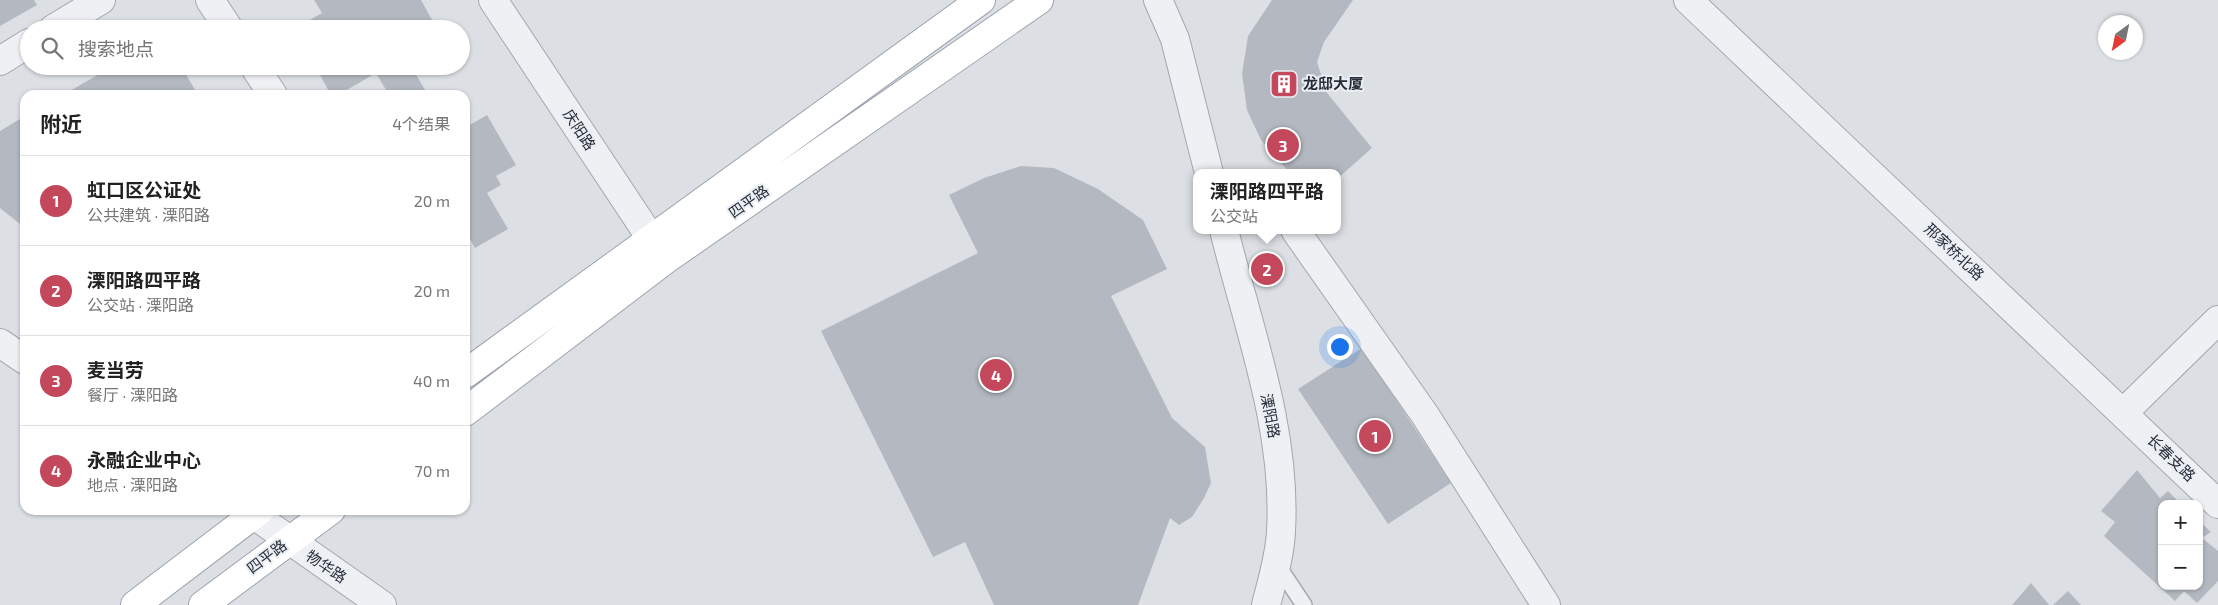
<!DOCTYPE html>
<html lang="zh">
<meta charset="utf-8">
<style>
:root{--surface:#fff;--page:#f2f2f2;--text:#222;--muted:#767676;--line:#e0e0e0;--accent:#c3485b}
body{margin:0;font-family:"Exo 2","Noto Sans SC",sans-serif;background:var(--page);color:var(--text)}
.controls{position:absolute;right:15px;bottom:15px;display:grid;overflow:hidden;border-radius:10px;box-shadow:0 1px 4px #0004}
.controls button{width:45px;height:45px;display:grid;place-items:center;padding:0;border:0;border-bottom:1px solid var(--line);background:var(--surface);color:var(--text);font:25px sans-serif}
.compass{position:absolute;left:2098px;top:15px;width:45px;height:45px;border-radius:50%;background:var(--surface);box-shadow:0 1px 4px #0004;rotate:213deg}
.you{position:absolute;left:1339px;top:346px;width:18px;height:18px;margin:-12px;border:4px solid #fff;border-radius:50%;background:#1a73e8;box-shadow:0 0 0 8px #1a73e833}
.badge{display:grid;place-items:center;width:32px;height:32px;border-radius:50%;background:var(--accent);color:#fff;font-size:16px;font-weight:700}
.pin{position:absolute;translate:-50% -50%;border:2px solid #fff;box-shadow:0 1px 5px #0006}
.popup{position:absolute;left:1193px;top:169px;width:148px;height:65px;box-sizing:border-box;display:grid;place-content:center;border-radius:10px;background:var(--surface);filter:drop-shadow(0 1px 4px #0005);font-size:16px;white-space:nowrap;color:var(--muted)}
.popup b{font-size:19px;color:var(--text)}
.popup::after{content:'';position:absolute;left:50%;top:100%;margin-left:-10px;border:10px solid transparent;border-top-color:var(--surface)}
.list{margin:0;padding:0;list-style:none}
h2{display:flex;justify-content:space-between;align-items:center;height:65px;margin:0;padding:0 20px;font-size:21px}
h2 small{font-size:16px;font-weight:400;color:var(--muted)}
.list li{display:grid;grid-template-columns:32px 1fr auto;gap:15px;align-items:center;box-sizing:border-box;height:90px;padding:0 20px;border-top:1px solid var(--line)}
.list b{display:block;font-size:19px;white-space:nowrap}
.list p{margin:0;font-size:16px;white-space:nowrap;color:var(--muted)}
.list em{font-size:16px;font-style:normal;color:var(--muted)}
.icon{flex:none;width:28px;height:28px;fill:none;stroke:currentColor;stroke-width:2;stroke-linecap:round;stroke-linejoin:round}
.map{position:relative;flex:none;width:2218px;height:605px;overflow:hidden}
.search{position:absolute;background:var(--surface);box-shadow:0 1px 4px #0004;left:20px;top:20px;width:450px;height:55px;display:flex;align-items:center;gap:12px;box-sizing:border-box;padding:0 18px;border-radius:28px;color:var(--muted);font-size:19px}
.panel{position:absolute;background:var(--surface);box-shadow:0 1px 4px #0004;left:20px;top:90px;width:450px;height:425px;border-radius:15px}
.map>svg:first-child{display:block}
.building{fill:#b4b9c1}
.lines{fill:none;stroke-linecap:round;stroke-linejoin:round}
.service-casing{stroke:#a2a7ae;stroke-width:18}
.minor-casing{stroke:#a2a7ae;stroke-width:30}
.tertiary-casing{stroke:#a2a7ae;stroke-width:30}
.primary-casing{stroke:#9ca4b0;stroke-width:30}
.service{stroke:#eef0f4;stroke-width:15}
.minor{stroke:#eef0f4;stroke-width:28}
.tertiary{stroke:#eef0f4;stroke-width:28}
.primary{stroke:#fff;stroke-width:28}
.labels{text-anchor:middle;stroke-width:4;stroke-linejoin:round;paint-order:stroke}
.poi-label{font-size:15px;font-weight:bold;fill:#272e3a;stroke:#ebeff3;text-anchor:start}
.street-label{font-size:15px;fill:#272e3a;stroke:#ebeff3}
</style>
<div class="map">
<svg width="2218" height="605" viewBox="0 0 2218 605">
<rect width="100%" height="100%" fill="#dce0e5"/>
<path class="building" d="M 0,0 L 34,0 L 37,5 L 0,26 Z
M 314,0 L 421,0 L 437,29 L 294,29 L 322,13 Z
M 1272,0 L 1353,0 L 1324,42 L 1317,62 L 1327,93 L 1372,148 L 1337,179 L 1337,173 L 1290,173 L 1261,140 L 1247,110 L 1242,74 L 1248,36 Z
M 113,66 L 181,66 L 198,95 L 63,95 Z
M 315,66 L 411,66 L 428,95 L 389,95 L 376,73 L 338,95 L 331,95 Z
M 487,115 L 516,165 L 496,176 L 501,185 L 487,193 L 508,229 L 475,248 L 465,231 L 465,122 L 468,126 Z
M 25,116 L 25,228 L 0,208 L 0,131 Z
M 1021,166 L 1054,168 L 1098,189 L 1143,220 L 1167,269 L 1111,296 L 1172,418 L 1205,447 L 1211,483 L 1204,498 L 1192,517 L 1179,525 L 1170,518 L 1138,605 L 994,605 L 965,542 L 933,557 L 821,331 L 978,253 L 949,195 L 984,178 Z
M 1362,348 L 1451,483 L 1388,524 L 1298,389 Z
M 2137,470 L 2160,498 L 2168,491 L 2181,504 L 2162,504 L 2162,586 L 2199,586 L 2199,521 L 2211,532 L 2202,538 L 2218,551 L 2218,581 L 2197,603 L 2184,591 L 2175,601 L 2104,536 L 2115,522 L 2101,511 Z
M 2031,583 L 2049,605 L 2012,605 Z
M 2068,591 L 2081,605 L 2053,605 Z"/>
<g class="lines">
<defs>
<path id="service" d="M 1276,563 L 1304,605"/>
<path id="minor" d="M 210,0 L 229,29
M 493,0 L 664,258
M 1688,0 L 2218,504
M 53,29 L 101,0
M 0,61 L 29,43
M 254,66 L 273,95
M 1295,230 L 1425,415 L 1546,605
M 2123,413 L 2218,320"/>
<path id="tertiary" d="M 1158,0 L 1175,39 L 1209,173
M 1224,230 C 1248,328 1287,429 1281,531 C 1280,556 1272,581 1266,605
M 0,343 L 25,360
M 247,510 L 382,605"/>
<path id="primary" d="M 465,374 L 981,0
M 465,412 L 665,260 L 1039,0
M 135,605 L 260,510
M 203,605 L 331,510"/>
</defs>
<use href="#service" class="service-casing"/>
<use href="#minor" class="minor-casing"/>
<use href="#tertiary" class="tertiary-casing"/>
<use href="#primary" class="primary-casing"/>
<use href="#service" class="service"/>
<use href="#minor" class="minor"/>
<use href="#tertiary" class="tertiary"/>
<use href="#primary" class="primary"/>
</g>
<defs>
<symbol id="building-square" viewBox="-11 -11 22 22"><rect x="-9" y="-9" width="18" height="18" rx="4" fill="#c3485b" stroke="#ebeff3"/><path d="M-4-6H4V6H1V3H-1V6H-4ZM-2.5-4.3h1.7v1.8h-1.7ZM.8-4.3h1.7v1.8H.8ZM-2.5-1h1.7V.8h-1.7ZM.8-1h1.7V.8H.8Z" fill="#fff"/></symbol>
</defs>
<g fill-rule="evenodd">
<use href="#building-square" x="1268" y="68" width="32" height="32"/>
</g>
<g class="labels">
<g class="poi-label">
<text x="1303" y="89">龙邸大厦</text>
</g>
<g class="street-label">
<text transform="translate(579 130) rotate(57)" y="5">庆阳路</text>
<text transform="translate(749 202) rotate(-35)" y="5">四平路</text>
<text transform="translate(1954 252) rotate(43)" y="5">邢家桥北路</text>
<text transform="translate(1270 416) rotate(79)" y="5">溧阳路</text>
<text transform="translate(2171 458) rotate(44)" y="5">长春支路</text>
<text transform="translate(267 557) rotate(-37)" y="5">四平路</text>
<text transform="translate(326 567) rotate(34)" y="5">物华路</text>
</g>
</g>
</svg>
<div class="controls">
<button>+</button>
<button>−</button>
</div>
<svg class="compass" viewBox="-18 -18 36 36"><path d="M0-13l5 13h-10z" fill="#e53935"/><path d="M0 13l5-13h-10z" fill="#767676"/></svg>
<div class="you"></div>
<div class="pin badge" style="left:1375px;top:436px">1</div>
<div class="pin badge" style="left:1267px;top:269px">2</div>
<div class="popup"><b>溧阳路四平路</b>公交站</div>
<div class="pin badge" style="left:1283px;top:145px">3</div>
<div class="pin badge" style="left:996px;top:375px">4</div>
<div class="search"><svg class="icon" aria-label="search" viewBox="0 0 24 24"><circle cx="10" cy="10" r="6"/><path d="M15 15l6 6"/></svg>搜索地点</div>
<section class="panel">
<h2>附近<small>4个结果</small></h2>
<ul class="list">
<li><span class="badge">1</span><div><b>虹口区公证处</b><p>公共建筑 · 溧阳路</p></div><em>20 m</em></li>
<li><span class="badge">2</span><div><b>溧阳路四平路</b><p>公交站 · 溧阳路</p></div><em>20 m</em></li>
<li><span class="badge">3</span><div><b>麦当劳</b><p>餐厅 · 溧阳路</p></div><em>40 m</em></li>
<li><span class="badge">4</span><div><b>永融企业中心</b><p>地点 · 溧阳路</p></div><em>70 m</em></li>
</ul>
</section>
</div>
